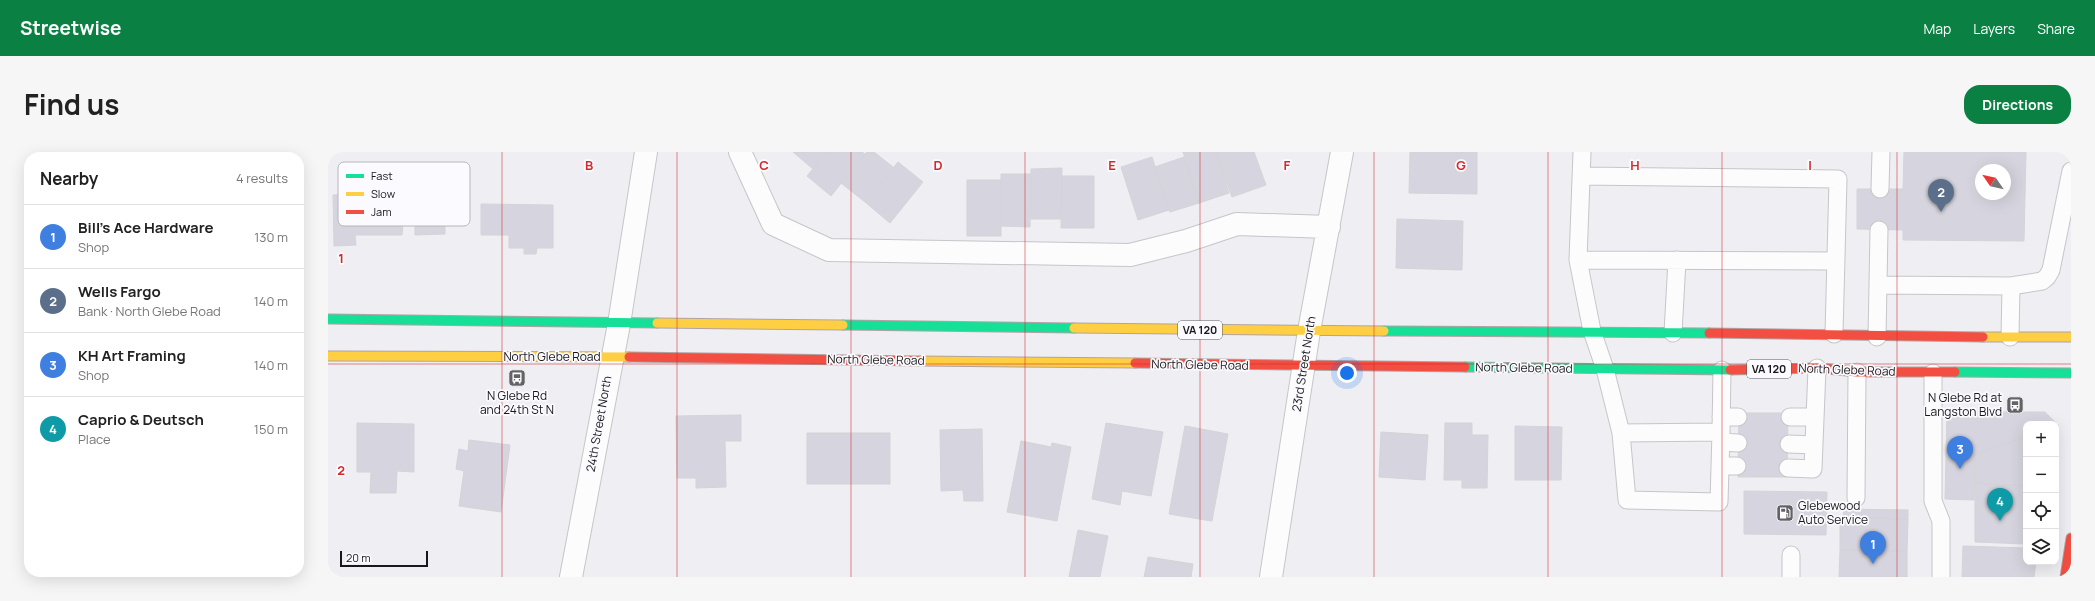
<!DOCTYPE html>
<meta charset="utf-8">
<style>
:root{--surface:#fff;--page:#f6f6f6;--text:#222;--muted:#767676;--line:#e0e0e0;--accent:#0b8043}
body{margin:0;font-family:Manrope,sans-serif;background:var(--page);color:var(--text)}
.controls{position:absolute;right:12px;bottom:12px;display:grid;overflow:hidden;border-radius:8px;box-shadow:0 4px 16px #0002}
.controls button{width:36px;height:36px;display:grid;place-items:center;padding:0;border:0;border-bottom:1px solid var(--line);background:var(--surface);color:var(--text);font:20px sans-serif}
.compass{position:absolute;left:1647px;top:12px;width:36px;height:36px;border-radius:50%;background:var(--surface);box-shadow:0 4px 16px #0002;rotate:304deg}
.scale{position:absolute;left:12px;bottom:10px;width:88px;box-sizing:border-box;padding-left:4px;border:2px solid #18171a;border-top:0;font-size:11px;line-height:14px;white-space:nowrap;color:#18171a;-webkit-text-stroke:3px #fbfafe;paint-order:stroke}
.you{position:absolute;left:1019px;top:221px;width:14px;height:14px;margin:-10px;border:3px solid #fff;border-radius:50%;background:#1a73e8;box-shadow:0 0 0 6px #1a73e833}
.badge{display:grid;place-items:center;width:26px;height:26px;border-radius:50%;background:var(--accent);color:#fff;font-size:13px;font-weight:700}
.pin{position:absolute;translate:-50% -33px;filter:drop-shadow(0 1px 2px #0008)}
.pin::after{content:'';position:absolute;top:21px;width:14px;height:12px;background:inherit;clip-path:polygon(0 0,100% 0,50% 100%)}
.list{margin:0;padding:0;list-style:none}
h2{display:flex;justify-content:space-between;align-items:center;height:52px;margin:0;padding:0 16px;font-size:17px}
h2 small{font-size:13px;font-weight:400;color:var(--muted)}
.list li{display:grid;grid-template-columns:26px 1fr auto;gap:12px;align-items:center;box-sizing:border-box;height:64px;padding:0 16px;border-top:1px solid var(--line)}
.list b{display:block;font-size:15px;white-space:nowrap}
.list p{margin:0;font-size:13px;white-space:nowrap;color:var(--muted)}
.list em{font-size:13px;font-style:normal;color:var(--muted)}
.icon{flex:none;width:22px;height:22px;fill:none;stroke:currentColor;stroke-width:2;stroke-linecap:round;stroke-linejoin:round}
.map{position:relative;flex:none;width:1743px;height:425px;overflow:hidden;border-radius:16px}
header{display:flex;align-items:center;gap:24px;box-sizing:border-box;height:56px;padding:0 20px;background:var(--accent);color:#fff}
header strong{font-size:19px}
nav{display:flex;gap:22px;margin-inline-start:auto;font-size:14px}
.intro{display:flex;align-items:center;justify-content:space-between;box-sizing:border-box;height:96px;padding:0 24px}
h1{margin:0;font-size:28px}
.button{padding:10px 18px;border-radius:16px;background:var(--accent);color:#fff;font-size:14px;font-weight:700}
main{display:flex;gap:24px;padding:0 24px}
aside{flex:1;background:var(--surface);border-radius:16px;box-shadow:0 4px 16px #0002}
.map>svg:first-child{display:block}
.building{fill:#d6d5df;stroke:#d4d3d7;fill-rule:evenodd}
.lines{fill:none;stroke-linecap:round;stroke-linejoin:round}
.lane-casing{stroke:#c6c5c9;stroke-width:19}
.street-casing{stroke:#c6c5c9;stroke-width:24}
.fast-casing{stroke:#b2a3a3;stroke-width:11}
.slow-casing{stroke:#b2a3a3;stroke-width:11}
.jam-casing{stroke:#b2a3a3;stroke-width:11}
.lane{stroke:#fcfcfd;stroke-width:17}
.street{stroke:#fcfcfd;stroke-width:22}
.fast{stroke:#16e098;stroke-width:9}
.slow{stroke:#ffcf43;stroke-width:9}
.jam{stroke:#f24e42;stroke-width:9}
.grid{fill:none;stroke:#d62828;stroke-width:1;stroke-opacity:0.55}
.labels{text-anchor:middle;stroke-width:3.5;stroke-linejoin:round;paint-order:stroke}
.shield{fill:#fbfafe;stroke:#5c5b5e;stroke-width:1}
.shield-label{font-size:11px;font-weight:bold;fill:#18171a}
.street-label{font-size:12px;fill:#18171a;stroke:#fbfafe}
.poi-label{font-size:12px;fill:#18171a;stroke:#fbfafe}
.key{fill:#fbfafe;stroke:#b7b6ba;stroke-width:1}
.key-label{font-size:11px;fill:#18171a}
.grid-label{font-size:13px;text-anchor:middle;font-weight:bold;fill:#d62828;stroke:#fbfafe;stroke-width:3.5;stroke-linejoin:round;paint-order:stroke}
</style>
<header>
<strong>Streetwise</strong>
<nav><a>Map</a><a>Layers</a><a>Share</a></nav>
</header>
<div class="intro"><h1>Find us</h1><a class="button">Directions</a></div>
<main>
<aside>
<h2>Nearby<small>4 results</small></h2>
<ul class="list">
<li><span class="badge" style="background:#3f7fe0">1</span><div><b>Bill's Ace Hardware</b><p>Shop</p></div><em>130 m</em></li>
<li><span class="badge" style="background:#5c6f8a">2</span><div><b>Wells Fargo</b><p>Bank · North Glebe Road</p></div><em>140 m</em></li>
<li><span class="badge" style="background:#3f7fe0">3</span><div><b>KH Art Framing</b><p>Shop</p></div><em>140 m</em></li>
<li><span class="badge" style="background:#0f9aa8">4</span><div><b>Caprio &amp; Deutsch</b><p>Place</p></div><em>150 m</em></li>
</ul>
</aside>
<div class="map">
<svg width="1743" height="425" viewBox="0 0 1743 425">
<rect width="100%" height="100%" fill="#eeeef3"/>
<path class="building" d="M 465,0 L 499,0 L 485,17 Z
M 499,0 L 534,0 L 537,2 L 503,44 L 479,24 Z
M 539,0 L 546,0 L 565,15 L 537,50 L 513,31 Z
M 855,0 L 888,0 L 901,41 L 871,51 Z
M 888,0 L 926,0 L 938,33 L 904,45 Z
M 1082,0 L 1149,0 L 1149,42 L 1081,41 Z
M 1576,0 L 1698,0 L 1696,89 L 1575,88 L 1575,78 L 1529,77 L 1529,37 L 1575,37 ZM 1653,18 L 1677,18 L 1677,42 L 1653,42 Z
M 824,5 L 841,58 L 810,68 L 793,15 Z
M 856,5 L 871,51 L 842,60 L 827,15 Z
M 570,10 L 595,30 L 562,71 L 537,50 Z
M 74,12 L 115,12 L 115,43 L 89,43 L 89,53 L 117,52 L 117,82 L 87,83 L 87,71 L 75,71 L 74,83 L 27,83 L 28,93 L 6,94 L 5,43 L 75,41 Z
M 734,16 L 733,67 L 703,67 L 703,17 Z
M 673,22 L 703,22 L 702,75 L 673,74 Z
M 734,24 L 766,24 L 766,76 L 733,76 Z
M 639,28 L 673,28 L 673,84 L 639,84 Z
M 153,52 L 225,53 L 225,96 L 209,96 L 208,102 L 196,102 L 196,96 L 181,96 L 181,83 L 153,83 Z
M 1069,67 L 1135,69 L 1134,118 L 1068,116 Z
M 1619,260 L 1717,260 L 1731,274 L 1698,272 L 1698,285 L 1647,302 L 1646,348 L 1617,347 Z
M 1411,261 L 1460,261 L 1459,325 L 1410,325 Z
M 413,263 L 413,289 L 397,289 L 398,335 L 368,336 L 368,326 L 349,326 L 348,264 Z
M 29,271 L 86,272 L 86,320 L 69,319 L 68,341 L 42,341 L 43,320 L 29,320 Z
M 778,271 L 835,280 L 823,344 L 794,339 L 792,353 L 764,347 Z
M 1117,271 L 1144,271 L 1144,283 L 1160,283 L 1159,336 L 1134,336 L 1134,328 L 1116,328 Z
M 857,274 L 900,282 L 884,369 L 841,362 Z
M 1187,274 L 1234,275 L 1233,328 L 1187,328 Z
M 654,277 L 655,349 L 636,349 L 635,338 L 613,339 L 612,278 Z
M 1053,280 L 1100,283 L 1097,328 L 1051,325 Z
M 479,281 L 562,281 L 562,332 L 479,332 Z
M 1698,285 L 1698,334 L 1647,331 L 1647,302 Z
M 141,288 L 182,293 L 173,360 L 131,354 L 136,319 L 128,317 L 131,297 L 140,299 Z
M 693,289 L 723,295 L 724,291 L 743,295 L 729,369 L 679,360 Z
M 1647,331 L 1698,334 L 1698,392 L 1647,390 Z
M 1416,339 L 1499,340 L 1498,383 L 1416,382 Z
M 1516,357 L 1580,358 L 1580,367 L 1515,365 Z
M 1512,365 L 1580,367 L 1579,399 L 1512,398 Z
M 750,378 L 780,384 L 772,425 L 741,425 Z
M 1635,394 L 1698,396 L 1698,410 L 1708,410 L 1706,425 L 1634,425 Z
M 1512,398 L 1579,399 L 1579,425 L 1511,425 Z
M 820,405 L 865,412 L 863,425 L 816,425 Z"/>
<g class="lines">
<defs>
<path id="lane" d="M 1254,0 L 1250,108 L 1264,179 L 1277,217 L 1293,281 L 1393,280 L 1394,218
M 1253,24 L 1510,27 L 1506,182
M 1552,37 L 1553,0
M 1250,108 L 1507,109
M 1550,133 L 1683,134 L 1714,129 L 1719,125 L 1723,118 L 1743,19
M 1345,181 L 1349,108
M 1549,185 L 1551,78
M 1682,185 L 1683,134
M 1605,221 L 1605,349 L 1613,369 L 1613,425
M 1393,265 L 1410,265
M 1462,265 L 1487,265
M 1293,281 L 1299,348 L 1391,350 L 1393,280
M 1393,290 L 1410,291
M 1461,292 L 1486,293
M 1392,314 L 1409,314
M 1460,316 L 1485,317 L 1489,216
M 1528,346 L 1529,220
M 1463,425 L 1463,403"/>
<path id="street" d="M 412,0 L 445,72 L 501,98 L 802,103 L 858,89 L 909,72 L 1001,75
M 243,425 L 291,172 L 318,0
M 943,425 L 981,179 L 1014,0"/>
<path id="fast" d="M 0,167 L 329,171
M 515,173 L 746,176
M 1056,179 L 1381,181
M 1137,215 L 1402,218
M 1627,220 L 1743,221"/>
<path id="slow" d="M 329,171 L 515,173
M 746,176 L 1056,179
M 1655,185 L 1743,185
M 0,204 L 301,205
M 592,209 L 807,211"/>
<path id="jam" d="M 1381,181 L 1655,185
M 301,205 L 592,209
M 807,211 L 1137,215
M 1402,218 L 1489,216 L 1529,220 L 1627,220
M 1737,425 L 1743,386"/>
</defs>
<use href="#lane" class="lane-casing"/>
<use href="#street" class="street-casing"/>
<use href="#fast" class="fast-casing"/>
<use href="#slow" class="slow-casing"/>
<use href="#jam" class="jam-casing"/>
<use href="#lane" class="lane"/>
<use href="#street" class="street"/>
<use href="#fast" class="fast"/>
<use href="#slow" class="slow"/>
<use href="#jam" class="jam"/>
</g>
<path class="grid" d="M 174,0 L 174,425M 349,0 L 349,425M 523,0 L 523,425M 697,0 L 697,425M 872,0 L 872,425M 1046,0 L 1046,425M 1220,0 L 1220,425M 1394,0 L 1394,425M 1569,0 L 1569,425M 0,212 L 1743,212"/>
<defs>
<symbol id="bus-square" viewBox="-11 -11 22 22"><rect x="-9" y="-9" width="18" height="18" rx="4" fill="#636266" stroke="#fbfafe"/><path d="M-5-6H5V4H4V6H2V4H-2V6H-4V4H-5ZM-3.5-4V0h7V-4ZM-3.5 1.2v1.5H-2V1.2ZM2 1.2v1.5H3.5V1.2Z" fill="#fff"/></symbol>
<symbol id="fuel-square" viewBox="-11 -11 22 22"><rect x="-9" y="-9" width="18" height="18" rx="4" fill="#636266" stroke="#fbfafe"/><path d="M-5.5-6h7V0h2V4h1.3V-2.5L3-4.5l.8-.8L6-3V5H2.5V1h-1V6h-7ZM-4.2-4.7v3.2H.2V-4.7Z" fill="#fff"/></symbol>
</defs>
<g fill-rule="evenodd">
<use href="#bus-square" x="179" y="216" width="20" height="20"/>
<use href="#bus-square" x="1677" y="243" width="20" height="20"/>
<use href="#fuel-square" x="1447" y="351" width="20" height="20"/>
</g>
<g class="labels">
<g class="shield">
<rect x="850" y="169" width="44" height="18" rx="3"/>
<rect x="1419" y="208" width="44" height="18" rx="3"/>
</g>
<g class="shield-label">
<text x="872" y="182">VA 120</text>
<text x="1441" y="221">VA 120</text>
</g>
<g class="street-label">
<text x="224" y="209">North Glebe Road</text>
<text transform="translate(548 208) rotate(1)" y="4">North Glebe Road</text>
<text transform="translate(976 212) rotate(-81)" y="4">23rd Street North</text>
<text transform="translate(872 213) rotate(1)" y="4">North Glebe Road</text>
<text transform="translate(1196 216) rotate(1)" y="4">North Glebe Road</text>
<text transform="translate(1519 218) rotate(2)" y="4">North Glebe Road</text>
<text transform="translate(271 272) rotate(-80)" y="4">24th Street North</text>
</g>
<g class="poi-label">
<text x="189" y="248">N Glebe Rd<tspan x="189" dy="14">and 24th St N</tspan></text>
<text x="1674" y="250" text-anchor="end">N Glebe Rd at<tspan x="1674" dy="14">Langston Blvd</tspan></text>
<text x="1470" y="358" text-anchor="start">Glebewood<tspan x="1470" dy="14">Auto Service</tspan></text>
</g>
</g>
<rect x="10" y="10" width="132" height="64" rx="6" class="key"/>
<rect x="18" y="22" width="18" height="4" fill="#16e098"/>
<rect x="18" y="40" width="18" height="4" fill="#ffcf43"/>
<rect x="18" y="58" width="18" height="4" fill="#f24e42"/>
<g class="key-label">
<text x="43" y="28">Fast</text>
<text x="43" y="46">Slow</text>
<text x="43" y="64">Jam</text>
</g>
<g class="grid-label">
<text x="261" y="18">B</text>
<text x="436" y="18">C</text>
<text x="610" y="18">D</text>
<text x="784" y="18">E</text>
<text x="959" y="18">F</text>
<text x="1133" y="18">G</text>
<text x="1307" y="18">H</text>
<text x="1482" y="18">I</text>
<text x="13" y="111">1</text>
<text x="13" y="323">2</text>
</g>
</svg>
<div class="controls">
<button>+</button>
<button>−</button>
<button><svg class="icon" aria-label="locate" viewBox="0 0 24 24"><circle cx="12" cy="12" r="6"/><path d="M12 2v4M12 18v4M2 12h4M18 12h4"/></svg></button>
<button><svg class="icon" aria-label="layers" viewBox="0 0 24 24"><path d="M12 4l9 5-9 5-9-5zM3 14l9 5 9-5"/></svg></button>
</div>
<svg class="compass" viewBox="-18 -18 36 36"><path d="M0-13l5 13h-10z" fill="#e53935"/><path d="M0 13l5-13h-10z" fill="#767676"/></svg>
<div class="scale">20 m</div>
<div class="you"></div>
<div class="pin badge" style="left:1545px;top:412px;background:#3f7fe0">1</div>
<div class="pin badge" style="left:1613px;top:60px;background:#5c6f8a">2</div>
<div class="pin badge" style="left:1632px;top:317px;background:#3f7fe0">3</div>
<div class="pin badge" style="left:1672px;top:369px;background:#0f9aa8">4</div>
</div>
</main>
